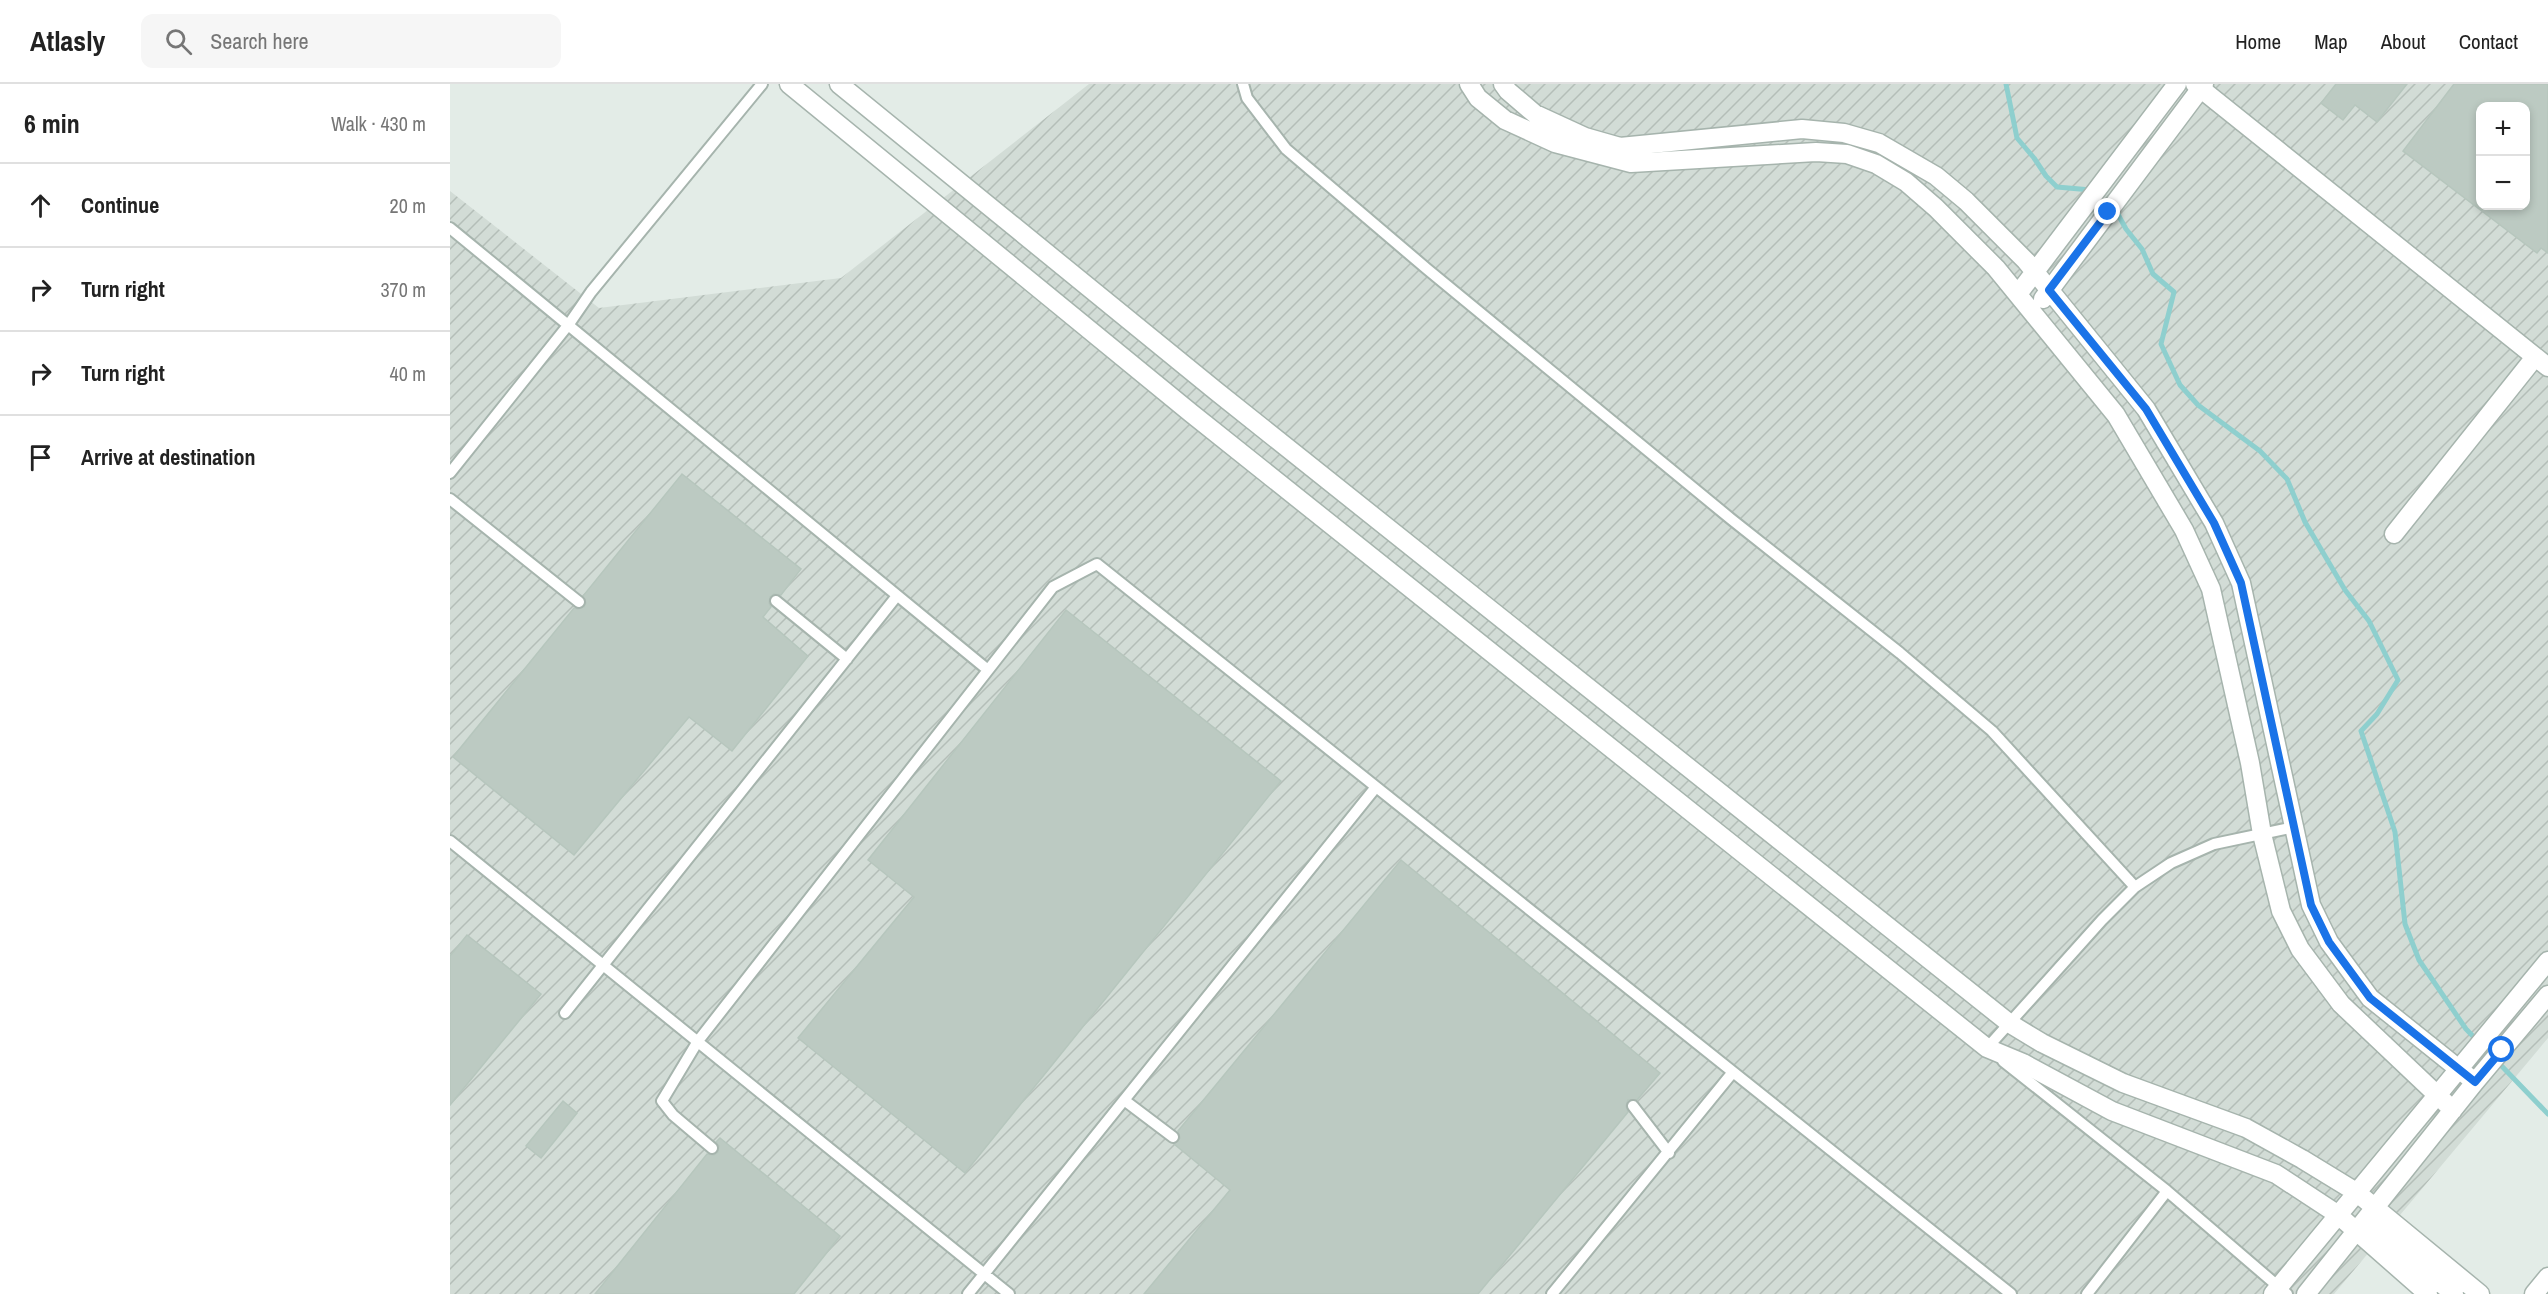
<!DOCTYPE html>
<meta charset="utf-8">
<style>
:root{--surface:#fff;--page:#f6f6f6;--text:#222;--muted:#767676;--line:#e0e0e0}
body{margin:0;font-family:"Archivo Narrow",sans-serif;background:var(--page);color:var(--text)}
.controls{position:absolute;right:18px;top:18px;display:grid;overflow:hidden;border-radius:12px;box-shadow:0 3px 9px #0003}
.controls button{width:54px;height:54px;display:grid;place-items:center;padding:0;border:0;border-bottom:2px solid var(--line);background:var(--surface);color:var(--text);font:30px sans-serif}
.stop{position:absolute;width:18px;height:18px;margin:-14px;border:4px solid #1a73e8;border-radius:50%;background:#fff}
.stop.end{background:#1a73e8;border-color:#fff;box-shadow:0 2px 6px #0008}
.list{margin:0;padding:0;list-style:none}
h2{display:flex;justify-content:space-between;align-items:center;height:78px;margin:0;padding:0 24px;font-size:26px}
h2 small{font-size:20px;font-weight:400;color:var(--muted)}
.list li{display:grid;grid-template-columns:39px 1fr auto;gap:18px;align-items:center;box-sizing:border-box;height:84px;padding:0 24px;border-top:2px solid var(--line)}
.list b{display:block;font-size:22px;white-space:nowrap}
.list em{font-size:20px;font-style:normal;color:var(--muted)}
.icon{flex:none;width:33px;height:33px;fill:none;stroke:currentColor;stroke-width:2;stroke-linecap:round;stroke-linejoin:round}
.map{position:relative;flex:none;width:2098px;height:1210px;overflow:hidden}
header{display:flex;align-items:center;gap:36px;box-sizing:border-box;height:84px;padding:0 30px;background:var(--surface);border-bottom:2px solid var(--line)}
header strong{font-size:28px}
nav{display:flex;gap:33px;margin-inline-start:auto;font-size:21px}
.search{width:420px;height:54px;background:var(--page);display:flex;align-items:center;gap:15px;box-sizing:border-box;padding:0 21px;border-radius:12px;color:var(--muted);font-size:22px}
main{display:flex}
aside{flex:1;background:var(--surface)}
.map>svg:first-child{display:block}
.industrial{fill:url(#industrial-furrows);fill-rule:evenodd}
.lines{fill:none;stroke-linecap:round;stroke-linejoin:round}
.stream{stroke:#8ecfce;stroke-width:5}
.building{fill:#bccac2;stroke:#b6c6bd;stroke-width:1.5;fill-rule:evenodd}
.service-casing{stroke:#a6b4ad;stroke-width:14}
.minor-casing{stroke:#a6b4ad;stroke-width:21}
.tertiary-casing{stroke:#a6b4ad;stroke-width:21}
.service{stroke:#fff;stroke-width:10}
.minor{stroke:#fff;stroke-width:18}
.tertiary{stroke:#fff;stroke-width:18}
.route{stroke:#1a73e8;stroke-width:8}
</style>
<header>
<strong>Atlasly</strong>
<div class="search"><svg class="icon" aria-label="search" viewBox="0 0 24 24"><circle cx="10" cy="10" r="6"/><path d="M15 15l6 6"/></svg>Search here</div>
<nav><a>Home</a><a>Map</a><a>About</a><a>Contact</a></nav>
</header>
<main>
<aside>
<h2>6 min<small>Walk · 430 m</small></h2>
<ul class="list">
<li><svg class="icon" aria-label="ahead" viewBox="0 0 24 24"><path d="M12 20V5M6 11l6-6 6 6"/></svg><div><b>Continue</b></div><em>20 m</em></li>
<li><svg class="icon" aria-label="right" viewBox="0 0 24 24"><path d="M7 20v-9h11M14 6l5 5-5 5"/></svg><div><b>Turn right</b></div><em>370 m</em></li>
<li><svg class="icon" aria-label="right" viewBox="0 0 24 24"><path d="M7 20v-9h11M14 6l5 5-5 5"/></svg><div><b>Turn right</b></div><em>40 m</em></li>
<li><svg class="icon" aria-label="arrive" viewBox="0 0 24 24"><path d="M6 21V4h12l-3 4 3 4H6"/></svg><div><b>Arrive at destination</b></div></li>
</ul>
</aside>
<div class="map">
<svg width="2098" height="1210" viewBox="0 0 2098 1210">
<defs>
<pattern id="industrial-furrows" width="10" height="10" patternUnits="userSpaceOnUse" patternTransform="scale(1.5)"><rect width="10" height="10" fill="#d2dcd6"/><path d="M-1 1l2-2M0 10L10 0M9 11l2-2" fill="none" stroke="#b4beb8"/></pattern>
</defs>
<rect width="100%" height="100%" fill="#e3ece7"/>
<path class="industrial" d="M 639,0 L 2098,0 L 2098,954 L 1884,1210 L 0,1210 L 0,107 L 149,224 L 391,194 ZM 2030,22 L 2076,22 L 2076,122 L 2030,122 Z"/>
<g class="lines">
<path class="stream" d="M 1556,0 L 1567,54 L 1584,74 L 1596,92 L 1607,103 L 1641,106
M 1665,125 L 1676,145 L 1692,165 L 1703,190 L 1724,208 L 1711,260 L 1730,301 L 1748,321 L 1810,367 L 1837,395 L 1855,438 L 1895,506 L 1919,537 L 1948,596 L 1927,630 L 1911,647 L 1945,748 L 1955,840 L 1969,876 L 2016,945 L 2098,1030"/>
</g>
<path class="building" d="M 1886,0 L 1957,0 L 1927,38 L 1905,21 L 1893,36 L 1871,19 Z
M 2004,0 L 2098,0 L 2098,169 L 2091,164 L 2087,169 L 1953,67 ZM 2031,22 L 2076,22 L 2076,122 L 2031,122 Z
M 232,390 L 351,485 L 331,511 L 324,510 L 320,513 L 319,519 L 321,523 L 313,533 L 358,572 L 282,667 L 239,633 L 124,771 L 3,673 L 124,524 L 128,525 L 134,523 L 136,519 L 133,512 Z
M 616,526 L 831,697 L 515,1089 L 348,954 L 464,813 L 418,776 Z
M 951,776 L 1210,989 L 1187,1016 L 1178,1016 L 1176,1022 L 1178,1028 L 1028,1210 L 694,1210 L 780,1106 L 724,1060 L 730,1054 L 728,1047 Z
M 17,851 L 91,910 L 0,1021 L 0,872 Z
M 113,1017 L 127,1029 L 91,1074 L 76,1062 Z
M 270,1054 L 390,1152 L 344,1210 L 145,1210 L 257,1070 L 264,1071 L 268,1068 L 269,1062 L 266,1058 Z"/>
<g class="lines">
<defs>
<path id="service" d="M 793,0 L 797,14 L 836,65 L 977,185 L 1281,435 L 1450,569 L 1542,647 L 1685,803
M 0,144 L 538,586
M 0,389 L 119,240 L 141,208 L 312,0
M 0,415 L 129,518
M 326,517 L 397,575
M 0,757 L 559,1210
M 115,929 L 446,513
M 1541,967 L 1537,964 L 1652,836 L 1685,803 L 1721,779 L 1764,760 L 1844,743
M 1553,977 L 1717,1107 L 1837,1210
M 674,1016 L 723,1053
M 1183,1022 L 1219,1069
M 262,1064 L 223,1031 L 212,1017 L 248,957 L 603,503 L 647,480 L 1561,1210
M 518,1210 L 926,703
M 1102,1210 L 1283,988
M 1637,1210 L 1717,1107"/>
<path id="minor" d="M 1745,0 L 2098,283
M 1944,450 L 2085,273"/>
<path id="tertiary" d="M 339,0 L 741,329 L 1537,964 L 1573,979 L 1662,1027 L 1826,1090 L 1887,1130 L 1978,1210
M 389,0 L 766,307 L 1559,939 L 1592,959 L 1673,999 L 1796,1044 L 1852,1075 L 1906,1108 L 2030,1210
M 1019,0 L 1028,14 L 1055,36 L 1105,59 L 1181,79 L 1366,68 L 1397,70 L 1426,80 L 1456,98 L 1486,124 L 1546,184 L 1666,331 L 1734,446 L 1761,505 L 1800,679 L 1812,750 L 1831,827 L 1850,865 L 1891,920 L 2003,1026
M 1053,0 L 1058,7 L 1085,30 L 1135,53 L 1170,63 L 1352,45 L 1394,49 L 1429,59 L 1486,92 L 1516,117 L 1576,177 L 1696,325 L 1764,439 L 1791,499 L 1861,821 L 1879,858 L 1920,914 L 2025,998
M 1568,210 L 1727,0
M 1593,215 L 1754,0
M 1916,1137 L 2004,1210
M 1823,1210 L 2098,877
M 1856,1210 L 2025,998 L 2098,911
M 2084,1210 L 2098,1193"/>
</defs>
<use href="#service" class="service-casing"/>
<use href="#minor" class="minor-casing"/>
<use href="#tertiary" class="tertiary-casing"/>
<use href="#service" class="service"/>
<use href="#minor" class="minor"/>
<use href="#tertiary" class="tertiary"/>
</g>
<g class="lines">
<path class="route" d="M 1658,128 L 1599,206 L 1696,325 L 1764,439 L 1791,499 L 1861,821 L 1879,858 L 1920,914 L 2025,998 L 2052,966"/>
</g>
</svg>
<div class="controls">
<button>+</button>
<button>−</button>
</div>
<div class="stop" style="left:2052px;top:966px"></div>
<div class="stop end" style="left:1658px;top:128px"></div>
</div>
</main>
